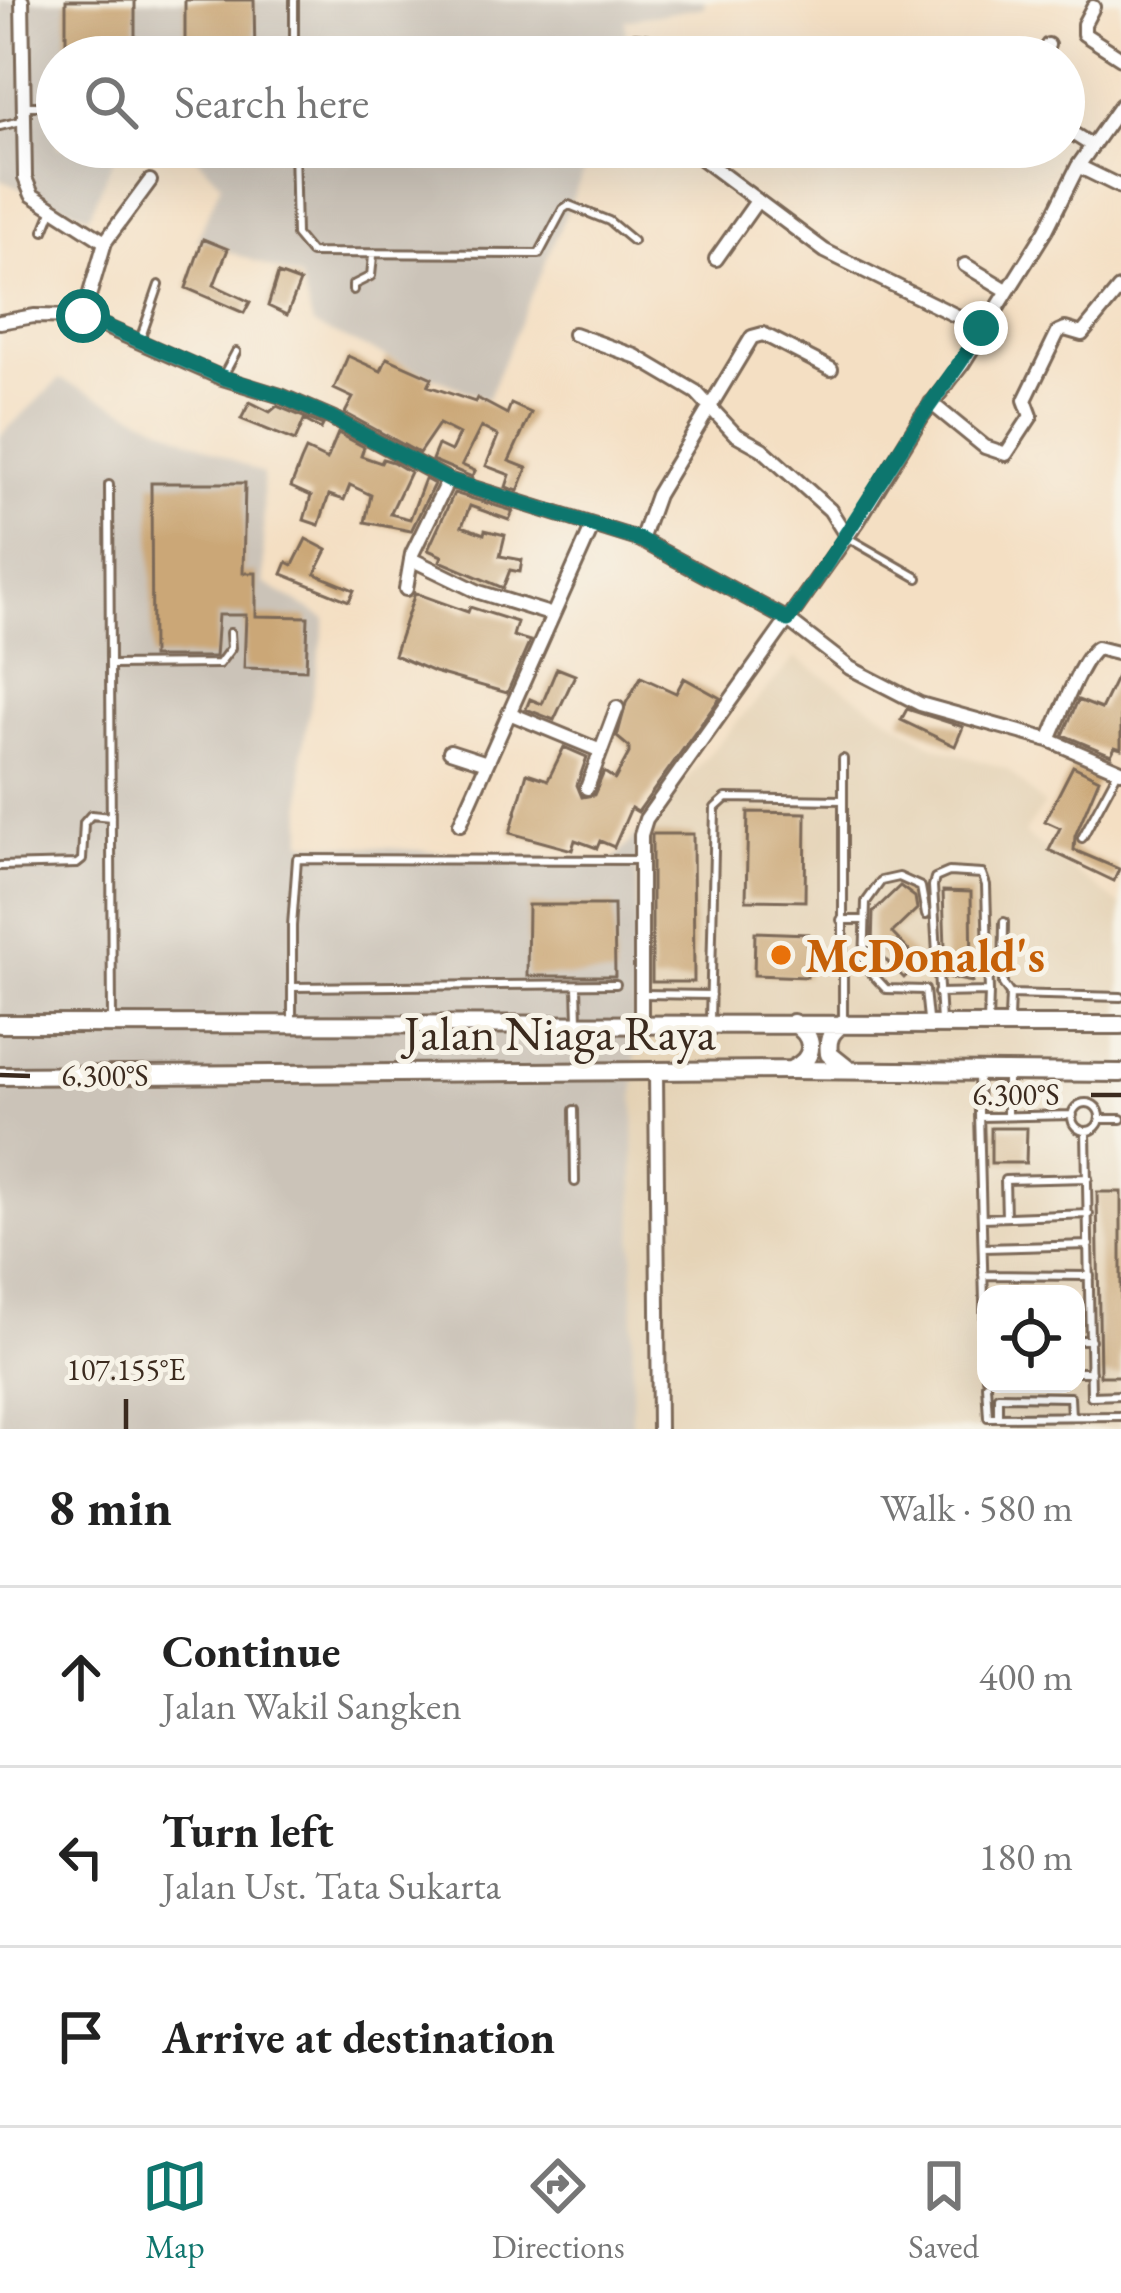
<!DOCTYPE html>
<meta charset="utf-8">
<style>
:root{--surface:#fff;--page:#f2f2f2;--text:#222;--muted:#767676;--line:#e0e0e0;--accent:#0f766e}
body{margin:0;font-family:"EB Garamond",serif;background:var(--page);color:var(--text)}
.controls{position:absolute;right:36px;bottom:36px;display:grid;overflow:hidden;border-radius:24px;box-shadow:0 12px 48px #0002}
.controls button{width:108px;height:108px;display:grid;place-items:center;padding:0;border:0;border-bottom:3px solid var(--line);background:var(--surface);color:var(--text);font:60px sans-serif}
.stop{position:absolute;width:36px;height:36px;margin:-27px;border:9px solid #0f766e;border-radius:50%;background:#fff}
.stop.end{background:#0f766e;border-color:#fff;box-shadow:0 3px 12px #0008}
.list{margin:0;padding:0;list-style:none}
h2{display:flex;justify-content:space-between;align-items:center;height:156px;margin:0;padding:0 48px;font-size:51px}
h2 small{font-size:39px;font-weight:400;color:var(--muted)}
.list li{display:grid;grid-template-columns:78px 1fr auto;gap:36px;align-items:center;box-sizing:border-box;height:180px;padding:0 48px;border-top:3px solid var(--line)}
.list b{display:block;font-size:45px;white-space:nowrap}
.list p{margin:0;font-size:39px;white-space:nowrap;color:var(--muted)}
.list em{font-size:39px;font-style:normal;color:var(--muted)}
.icon{flex:none;width:66px;height:66px;fill:none;stroke:currentColor;stroke-width:2;stroke-linecap:round;stroke-linejoin:round}
.map{position:relative;flex:none;width:1121px;height:1429px;overflow:hidden}
.search{position:absolute;background:var(--surface);box-shadow:0 12px 48px #0002;left:36px;right:36px;top:36px;height:132px;display:flex;align-items:center;gap:30px;box-sizing:border-box;padding:0 42px;border-radius:66px;color:var(--muted);font-size:45px}
.sheet{height:696px;background:var(--surface)}
nav{display:flex;justify-content:space-around;align-items:center;box-sizing:border-box;height:168px;border-top:3px solid var(--line);background:var(--surface);font-size:33px;color:var(--muted)}
nav a{display:grid;justify-items:center;gap:6px}
nav .on{color:var(--accent)}
.map>svg:first-child{display:block}
.built{fill:#e4d1b4;fill-rule:evenodd}
.industrial{fill:#cbc3b8}
.building{fill:#cba777}
.lines{fill:none;stroke-linecap:round;stroke-linejoin:round}
.lane-casing{stroke:#7c6958;stroke-width:12}
.street-casing{stroke:#7c6958;stroke-width:18}
.secondary-casing{stroke:#7c6958;stroke-width:22}
.lane{stroke:#fff;stroke-width:6}
.street{stroke:#fff;stroke-width:12}
.secondary{stroke:#fff;stroke-width:16}
.route{stroke:#0f766e;stroke-width:15}
.ticks{fill:none;stroke:#3b2a1e;stroke-width:4.5}
.food-dot{fill:#e8710a;stroke:#f7f3e8;stroke-width:4.5}
.labels{text-anchor:middle;stroke-width:10;stroke-linejoin:round;paint-order:stroke}
.food-label{font-size:48px;font-weight:bold;fill:#c56008;stroke:#f7f3e8;text-anchor:start}
.street-label{font-size:48px;fill:#3b2a1e;stroke:#f7f3e8}
.ticks-label{font-size:30px;text-anchor:middle;fill:#3b2a1e;stroke:#f7f3e8;stroke-width:10;stroke-linejoin:round;paint-order:stroke}
</style>
<div class="map">
<svg width="1121" height="1429" viewBox="0 0 1121 1429">
<rect width="100%" height="100%" fill="#f7f3e8"/>
<filter id="ink" filterUnits="userSpaceOnUse"><feTurbulence type="fractalNoise" baseFrequency=".00833" numOctaves="2"/><feDisplacementMap in="SourceGraphic" scale="24" xChannelSelector="R" yChannelSelector="G"/><feConvolveMatrix kernelMatrix="1 2 1 2 8 2 1 2 1" color-interpolation-filters="sRGB"/></filter>
<filter id="wash" filterUnits="userSpaceOnUse"><feTurbulence type="fractalNoise" baseFrequency=".004" numOctaves="4" result="noise"/><feDisplacementMap in="SourceGraphic" scale="48" xChannelSelector="R" yChannelSelector="G"/><feGaussianBlur stdDeviation="2.7" result="paint"/><feColorMatrix in="noise" values="0 0 0 0 0 0 0 0 0 0 0 0 0 0 0 0 0 1.4 0 .05"/><feComposite in="paint" operator="in"/></filter>
<g filter="url(#wash)">
<rect width="100%" height="100%" fill="#f4dfc3"/>
<path class="built" d="M 795,658 L 935,747 L 1007,769 L 1044,805 L 1024,834 L 1121,906 L 1121,1429 L 632,1429 L 637,834 ZM 986,1294 L 1076,1294 L 1076,1384 L 986,1384 Z"/>
<path class="industrial" d="M 0,0 L 704,0 L 705,7 L 625,20 L 626,57 L 57,57 L 57,147 L 594,147 L 487,400 L 313,325 L 300,278 L 197,240 L 221,183 L 188,148 L 118,149 L 89,216 L 0,180 Z
M 60,379 L 263,474 L 264,583 L 326,619 L 302,752 L 303,842 L 610,864 L 637,834 L 632,1429 L 0,1429 L 0,436 Z"/>
<g id="blocks">
<path class="building" d="M 66,0 L 135,0 L 135,57 L 66,57 Z
M 185,0 L 254,0 L 255,57 L 185,57 Z
M 203,239 L 228,249 L 214,285 L 250,302 L 244,313 L 186,288 Z
M 278,274 L 300,282 L 287,315 L 268,306 Z
M 348,356 L 381,371 L 387,358 L 432,378 L 428,386 L 475,402 L 477,398 L 507,414 L 511,404 L 531,413 L 509,461 L 527,468 L 518,491 L 506,487 L 510,475 L 486,466 L 498,436 L 481,427 L 462,465 L 475,471 L 472,477 L 432,460 L 438,445 L 451,451 L 459,434 L 439,424 L 419,453 L 345,413 L 353,398 L 334,389 Z
M 250,402 L 270,412 L 277,406 L 323,425 L 321,429 L 304,420 L 295,441 L 241,419 Z
M 338,433 L 364,447 L 361,456 L 381,463 L 383,459 L 393,462 L 410,472 L 390,514 L 410,519 L 425,479 L 434,484 L 411,531 L 365,522 L 371,495 L 350,485 L 344,500 L 329,495 L 319,525 L 304,520 L 311,496 L 291,487 L 301,461 L 306,450 L 327,460 Z
M 151,483 L 245,483 L 243,573 L 256,573 L 256,616 L 308,617 L 306,670 L 244,668 L 246,615 L 218,615 L 215,657 L 152,657 Z
M 454,493 L 513,511 L 509,520 L 470,506 L 462,526 L 484,534 L 485,530 L 505,535 L 500,556 L 522,560 L 520,572 L 510,570 L 503,588 L 440,561 L 442,556 L 428,550 Z
M 306,539 L 327,550 L 315,574 L 354,590 L 349,601 L 282,574 L 287,562 L 293,565 Z
M 415,593 L 468,612 L 470,607 L 517,622 L 513,636 L 530,641 L 507,693 L 434,672 L 394,655 Z
M 557,668 L 575,675 L 554,720 L 526,709 L 530,699 L 542,704 Z
M 1121,668 L 1121,749 L 1115,747 L 1111,755 L 1063,735 L 1078,700 L 1101,709 Z
M 641,677 L 676,693 L 684,678 L 720,698 L 638,812 L 631,808 L 614,847 L 600,841 L 597,848 L 575,840 L 572,850 L 510,833 L 527,773 L 548,780 L 564,747 L 587,757 L 577,785 L 582,797 L 594,795 L 604,772 L 615,779 L 629,753 L 629,747 L 617,737 L 626,703 Z
M 907,709 L 963,727 L 955,746 L 901,720 Z
M 1073,766 L 1099,779 L 1075,836 L 1074,850 L 1119,869 L 1114,881 L 1049,850 L 1060,828 L 1045,821 Z
M 748,812 L 806,813 L 805,901 L 746,900 Z
M 652,834 L 693,834 L 694,982 L 652,982 Z
M 900,886 L 915,897 L 917,909 L 892,933 L 920,962 L 904,978 L 872,946 L 873,912 Z
M 943,891 L 971,892 L 972,982 L 946,977 Z
M 528,905 L 614,905 L 615,976 L 527,976 Z
M 755,932 L 808,934 L 807,977 L 754,975 Z
M 991,1128 L 1027,1128 L 1026,1163 L 991,1163 Z
M 1097,1192 L 1121,1192 L 1121,1376 L 1100,1376 Z"/>
</g>
</g>
<g filter="url(#ink)">
<use href="#blocks" fill-opacity="0" stroke="#7c6958" stroke-width="3"/>
<g class="lines">
<defs>
<path id="lane" d="M 294,0 L 294,57
M 621,57 L 627,43 L 635,37 L 682,43
M 25,106 L 57,106
M 0,126 L 21,121
M 294,147 L 296,235 L 311,253 L 539,254 L 563,209 L 569,205 L 609,221 L 633,241
M 44,231 L 52,211
M 353,290 L 353,285 L 371,276 L 373,256
M 140,340 L 159,285
M 222,378 L 236,352
M 109,485 L 112,1020
M 850,539 L 918,578
M 110,665 L 219,664 L 231,648 L 230,633
M 843,759 L 843,1019
M 1082,838 L 1117,773
M 0,866 L 77,864 L 82,860 L 84,823 L 91,815 L 111,817
M 926,915 L 921,887 L 899,877 L 881,881 L 866,902 L 864,965 L 886,989 L 925,990 L 928,1019
M 841,920 L 865,920
M 1004,922 L 1003,984 L 1010,994 L 1009,1019
M 292,987 L 616,984
M 577,987 L 578,1020
M 938,993 L 989,992 L 986,885 L 982,874 L 949,872 L 935,878 L 933,886 L 941,1022
M 642,994 L 711,995
M 1010,994 L 1121,997
M 292,1020 L 292,926 L 297,859 L 642,860
M 710,1020 L 715,808 L 726,798 L 843,800
M 988,1023 L 989,992
M 978,1075 L 986,1377
M1072 1117a14 14 0 1 1 28 0a14 14 0 1 1-28 0Z
M 574,1110 L 575,1182
M 1007,1115 L 1007,1075
M 979,1117 L 1073,1115
M 1101,1119 L 1121,1119
M 1086,1131 L 1091,1396 L 1121,1395
M 1006,1217 L 1005,1180 L 1088,1178
M 982,1218 L 1089,1214
M 983,1248 L 1089,1245
M 983,1275 L 1090,1276
M 1076,1340 L 1091,1340
M 1076,1372 L 1091,1372
M 986,1384 L 988,1417 L 1121,1416
M 998,1417 L 998,1396 L 1070,1397 L 1071,1416"/>
<path id="street" d="M 22,0 L 25,178 L 32,195 L 105,242
M 1093,7 L 1084,24 L 1084,34 L 1121,58
M 1042,57 L 1048,45
M 1064,128 L 1091,145
M 711,147 L 702,159 L 825,251 L 981,328
M 1078,166 L 1121,187
M 716,259 L 757,201
M 965,265 L 1005,289
M 83,317 L 105,242 L 150,181
M 0,322 L 34,316 L 83,317 L 222,378 L 281,396 L 332,418 L 448,480 L 641,540 L 788,620 L 850,668 L 920,704 L 1049,740 L 1121,771
M 574,334 L 635,356 L 696,392 L 735,434 L 762,449 L 830,510 L 847,537
M 931,403 L 985,447 L 1006,454 L 1031,416 L 1025,400 L 1058,332 L 1065,329 L 1082,334 L 1119,289
M 641,540 L 657,495 L 752,337 L 763,334 L 831,369
M 411,559 L 479,592 L 553,615
M 406,589 L 412,554 L 448,480
M 509,713 L 601,751
M 1049,740 C 1059,719 1081,658 1097,648 L 1121,654
M 450,751 L 487,763
M 587,788 L 617,708
M 460,824 L 593,525
M 641,1023 L 641,835 L 646,819 L 858,521 L 922,416 L 963,363 L 1046,230 L 1078,166 L 1121,105
M 656,1072 L 659,1429"/>
<path id="secondary" d="M 843,1023 C 831,1032 827,1038 829,1054 L 849,1070
M 0,1024 L 1121,1025
M 792,1069 C 817,1058 815,1036 793,1023
M 0,1076 L 791,1070 L 1121,1073"/>
</defs>
<use href="#lane" class="lane-casing"/>
<use href="#street" class="street-casing"/>
<use href="#secondary" class="secondary-casing"/>
<use href="#lane" class="lane"/>
<use href="#street" class="street"/>
<use href="#secondary" class="secondary"/>
</g>
</g>
<g class="lines" filter="url(#ink)">
<path class="route" d="M 83,316 L 222,377 L 281,396 L 332,418 L 448,480 L 641,540 L 788,620 C 834,555 875,489 918,422 C 939,390 963,363 981,328"/>
</g>
<path class="ticks" d="M 0,1075 L 30,1076M 1091,1095 L 1121,1095M 126,1429 L 126,1399"/>
<circle class="food-dot" cx="781" cy="955" r="12"/>
<g class="labels">
<g class="food-label">
<text x="805" y="972">McDonald's</text>
</g>
<g class="street-label">
<text x="560" y="1050">Jalan Niaga Raya</text>
</g>
</g>
<g class="ticks-label">
<text x="105" y="1086">6.300°S</text>
<text x="1016" y="1105">6.300°S</text>
<text x="126" y="1380">107.155°E</text>
</g>
</svg>
<div class="controls">
<button><svg class="icon" aria-label="locate" viewBox="0 0 24 24"><circle cx="12" cy="12" r="6"/><path d="M12 2v4M12 18v4M2 12h4M18 12h4"/></svg></button>
</div>
<div class="stop" style="left:83px;top:316px"></div>
<div class="stop end" style="left:981px;top:328px"></div>
<div class="search"><svg class="icon" aria-label="search" viewBox="0 0 24 24"><circle cx="10" cy="10" r="6"/><path d="M15 15l6 6"/></svg>Search here</div>
</div>
<section class="sheet">
<h2>8 min<small>Walk · 580 m</small></h2>
<ul class="list">
<li><svg class="icon" aria-label="ahead" viewBox="0 0 24 24"><path d="M12 20V5M6 11l6-6 6 6"/></svg><div><b>Continue</b><p>Jalan Wakil Sangken</p></div><em>400 m</em></li>
<li><svg class="icon" aria-label="left" viewBox="0 0 24 24"><path d="M17 20v-9H6M10 6l-5 5 5 5"/></svg><div><b>Turn left</b><p>Jalan Ust. Tata Sukarta</p></div><em>180 m</em></li>
<li><svg class="icon" aria-label="arrive" viewBox="0 0 24 24"><path d="M6 21V4h12l-3 4 3 4H6"/></svg><div><b>Arrive at destination</b></div></li>
</ul>
</section>
<nav>
<a class="on"><svg class="icon" aria-label="map" viewBox="0 0 24 24"><path d="M3 6l6-2 6 2 6-2v14l-6 2-6-2-6 2zM9 4v14M15 6v14"/></svg>Map</a>
<a><svg class="icon" aria-label="directions" viewBox="0 0 24 24"><path d="M12 3l9 9-9 9-9-9zM9 14v-3h6M13 9l2 2-2 2"/></svg>Directions</a>
<a><svg class="icon" aria-label="saved" viewBox="0 0 24 24"><path d="M7 4h10v16l-5-4-5 4z"/></svg>Saved</a>
</nav>
